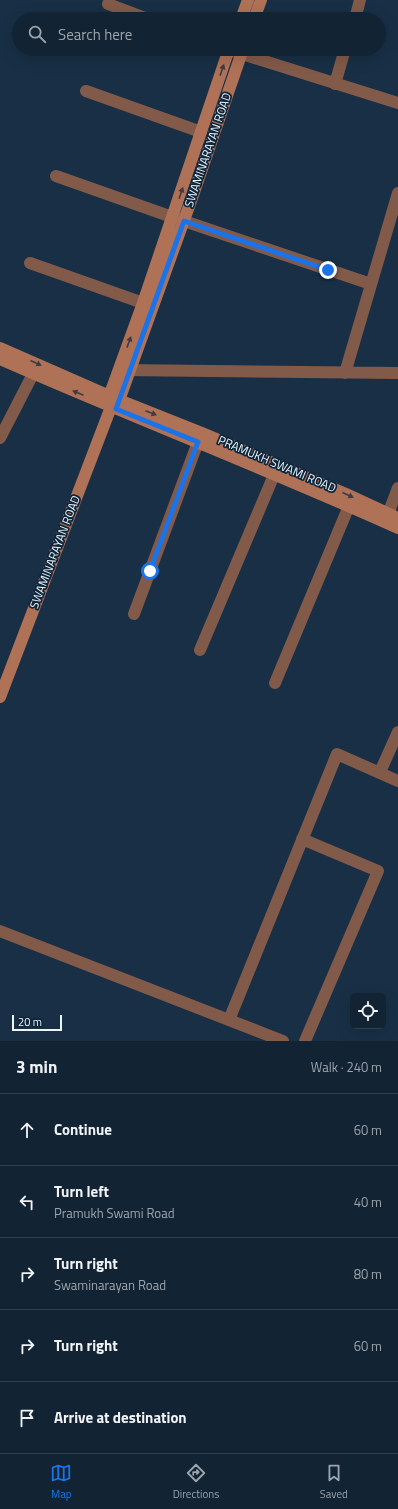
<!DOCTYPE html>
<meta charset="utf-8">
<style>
:root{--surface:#122334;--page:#1f2f40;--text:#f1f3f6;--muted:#9ca4ac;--line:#31404f;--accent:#1a73e8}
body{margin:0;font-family:"Titillium Web",sans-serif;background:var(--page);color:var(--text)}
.controls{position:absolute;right:12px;bottom:12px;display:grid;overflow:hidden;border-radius:6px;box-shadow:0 4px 16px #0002}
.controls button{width:36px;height:36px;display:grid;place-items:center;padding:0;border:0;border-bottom:1px solid var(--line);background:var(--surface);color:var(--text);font:20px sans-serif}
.scale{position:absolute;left:12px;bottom:10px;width:50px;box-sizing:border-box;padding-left:4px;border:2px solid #edf6fe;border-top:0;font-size:11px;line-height:14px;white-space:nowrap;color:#edf6fe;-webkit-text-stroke:3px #0e253a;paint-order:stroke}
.stop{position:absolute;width:12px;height:12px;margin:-9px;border:3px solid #1a73e8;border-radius:50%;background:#fff}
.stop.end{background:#1a73e8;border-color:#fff;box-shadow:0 1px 4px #0008}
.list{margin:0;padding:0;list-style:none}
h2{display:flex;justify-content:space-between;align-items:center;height:52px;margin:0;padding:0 16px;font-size:17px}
h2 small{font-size:13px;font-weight:400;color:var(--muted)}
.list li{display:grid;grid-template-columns:26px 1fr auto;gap:12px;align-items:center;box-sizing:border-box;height:72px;padding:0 16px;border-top:1px solid var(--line)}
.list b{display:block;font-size:15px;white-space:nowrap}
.list p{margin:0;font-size:13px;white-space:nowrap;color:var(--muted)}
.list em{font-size:13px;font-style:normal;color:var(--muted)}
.icon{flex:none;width:22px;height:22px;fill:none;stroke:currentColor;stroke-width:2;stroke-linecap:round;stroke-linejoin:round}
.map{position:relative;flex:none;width:398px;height:1041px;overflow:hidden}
.search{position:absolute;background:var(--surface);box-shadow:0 4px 16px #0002;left:12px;right:12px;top:12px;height:44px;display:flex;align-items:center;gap:10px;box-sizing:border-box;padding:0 14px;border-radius:22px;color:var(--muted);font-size:15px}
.sheet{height:412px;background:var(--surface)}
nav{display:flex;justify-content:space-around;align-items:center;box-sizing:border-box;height:56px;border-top:1px solid var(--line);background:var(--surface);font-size:11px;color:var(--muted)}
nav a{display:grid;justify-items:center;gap:2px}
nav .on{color:var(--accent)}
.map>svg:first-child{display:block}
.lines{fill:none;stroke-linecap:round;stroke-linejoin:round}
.street{stroke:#825a49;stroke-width:12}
.secondary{stroke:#b07257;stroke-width:12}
.oneway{fill:#3f3c43}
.route{stroke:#1a73e8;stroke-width:5}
.labels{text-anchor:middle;stroke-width:3.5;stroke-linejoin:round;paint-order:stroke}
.street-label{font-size:12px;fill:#edf6fe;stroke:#0e253a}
</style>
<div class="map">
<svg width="398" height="1041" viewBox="0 0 398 1041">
<rect width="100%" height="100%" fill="#182f45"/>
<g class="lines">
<path class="street" d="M 108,4 L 148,19
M 355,19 L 360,0
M 226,49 L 398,103
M 335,84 L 345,49
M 86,91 L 201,132
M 56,176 L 172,217 L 371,284
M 30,263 L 143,303
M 121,370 L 398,373
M 345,373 L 398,193
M 0,438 L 33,374
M 385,522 L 398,488
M 134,614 L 198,442
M 200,650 L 274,475
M 275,683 L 349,506
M 380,772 L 398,732
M 302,839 L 378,871 L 305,1041
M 0,931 L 283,1041
M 229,1020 L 337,754 L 398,781"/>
<path class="secondary" d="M 241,19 L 248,0
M 254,19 L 261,0
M 0,348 L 114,398 L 202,433 L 346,494 L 398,518
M 0,359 C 132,417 267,469 398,528
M 107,402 L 143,303 L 229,49
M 117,406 L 192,198 L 243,49
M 0,697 L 111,407"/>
</g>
<defs><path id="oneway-solid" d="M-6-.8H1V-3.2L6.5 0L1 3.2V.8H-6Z"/></defs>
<g class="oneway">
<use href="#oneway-solid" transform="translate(222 70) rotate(-71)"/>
<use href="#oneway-solid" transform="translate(181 193) rotate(-71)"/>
<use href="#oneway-solid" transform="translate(129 342) rotate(-70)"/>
<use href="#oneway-solid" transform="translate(36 363) rotate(24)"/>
<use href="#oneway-solid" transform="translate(78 393) rotate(-157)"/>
<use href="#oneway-solid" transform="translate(151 413) rotate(21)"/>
<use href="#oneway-solid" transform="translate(348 495) rotate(24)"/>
</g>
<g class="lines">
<path class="route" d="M 150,571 L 198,442 L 116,409 L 184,221 L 328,270"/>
</g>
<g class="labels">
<g class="street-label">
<text transform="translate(208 150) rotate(-71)" y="4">SWAMINARAYAN ROAD</text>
<text transform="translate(277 464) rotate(23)" y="4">PRAMUKH SWAMI ROAD</text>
<text transform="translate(55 552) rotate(-69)" y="4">SWAMINARAYAN ROAD</text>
</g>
</g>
</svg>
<div class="controls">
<button><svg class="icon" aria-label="locate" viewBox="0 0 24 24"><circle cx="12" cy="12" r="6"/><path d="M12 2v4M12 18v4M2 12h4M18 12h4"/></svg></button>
</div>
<div class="scale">20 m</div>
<div class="stop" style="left:150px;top:571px"></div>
<div class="stop end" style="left:328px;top:270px"></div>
<div class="search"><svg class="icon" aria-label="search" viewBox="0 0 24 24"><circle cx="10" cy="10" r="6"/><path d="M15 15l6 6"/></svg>Search here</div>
</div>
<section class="sheet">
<h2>3 min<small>Walk · 240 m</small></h2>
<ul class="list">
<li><svg class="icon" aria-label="ahead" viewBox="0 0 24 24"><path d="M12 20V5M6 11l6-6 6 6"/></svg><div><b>Continue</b></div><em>60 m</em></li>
<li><svg class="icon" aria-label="left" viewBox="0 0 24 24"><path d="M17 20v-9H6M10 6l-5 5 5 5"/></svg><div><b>Turn left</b><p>Pramukh Swami Road</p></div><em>40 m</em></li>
<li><svg class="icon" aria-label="right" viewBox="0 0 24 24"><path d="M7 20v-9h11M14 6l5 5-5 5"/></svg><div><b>Turn right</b><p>Swaminarayan Road</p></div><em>80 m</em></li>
<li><svg class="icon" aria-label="right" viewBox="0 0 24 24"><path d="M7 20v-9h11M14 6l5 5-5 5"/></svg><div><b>Turn right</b></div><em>60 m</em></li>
<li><svg class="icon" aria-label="arrive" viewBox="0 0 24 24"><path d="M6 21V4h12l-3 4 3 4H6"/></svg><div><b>Arrive at destination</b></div></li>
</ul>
</section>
<nav>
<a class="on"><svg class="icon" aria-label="map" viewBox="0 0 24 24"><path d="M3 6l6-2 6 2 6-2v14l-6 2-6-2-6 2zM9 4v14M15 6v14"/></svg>Map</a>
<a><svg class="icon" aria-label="directions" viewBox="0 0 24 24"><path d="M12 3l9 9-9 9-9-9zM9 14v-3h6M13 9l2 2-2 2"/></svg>Directions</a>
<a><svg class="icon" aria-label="saved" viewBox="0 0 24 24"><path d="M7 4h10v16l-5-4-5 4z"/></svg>Saved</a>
</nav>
